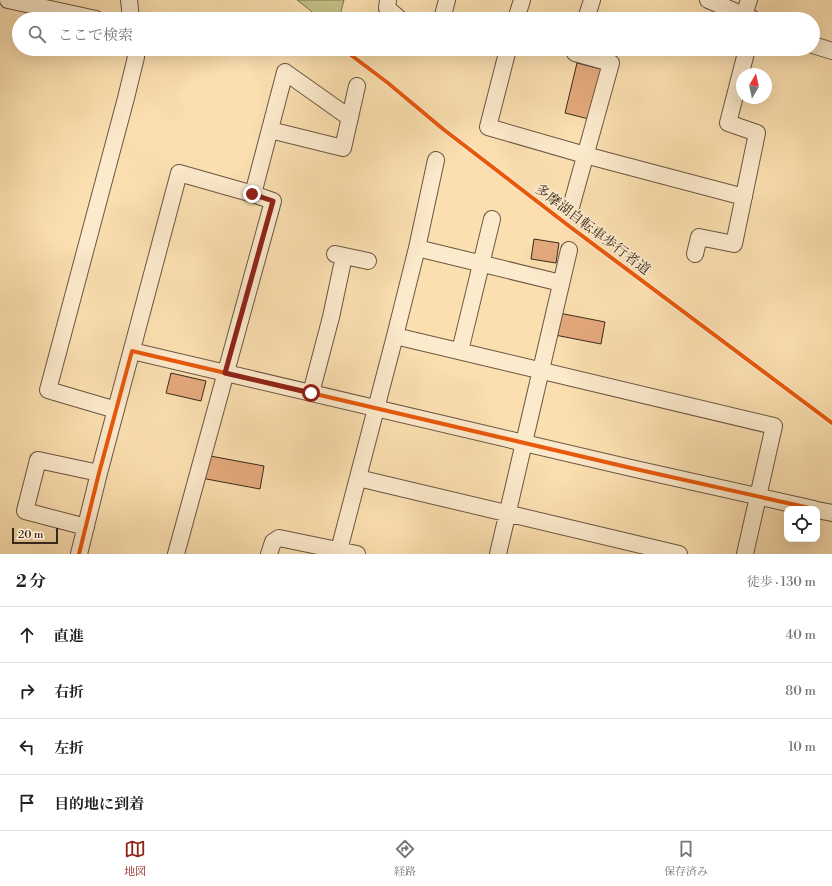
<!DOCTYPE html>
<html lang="ja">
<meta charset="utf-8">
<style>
:root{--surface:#fff;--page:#f6f6f6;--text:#222;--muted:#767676;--line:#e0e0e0;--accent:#8f2418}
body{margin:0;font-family:"Libre Bodoni","Noto Serif JP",serif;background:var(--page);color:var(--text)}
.controls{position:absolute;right:12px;bottom:12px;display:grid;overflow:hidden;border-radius:8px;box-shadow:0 4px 16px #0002}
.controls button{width:36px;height:36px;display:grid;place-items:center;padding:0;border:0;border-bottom:1px solid var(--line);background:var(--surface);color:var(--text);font:20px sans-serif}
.compass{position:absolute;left:736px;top:68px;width:36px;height:36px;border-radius:50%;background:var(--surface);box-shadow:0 4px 16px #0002;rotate:9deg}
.scale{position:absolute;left:12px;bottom:10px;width:46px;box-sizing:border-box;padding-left:4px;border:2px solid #39281c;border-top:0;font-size:11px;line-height:14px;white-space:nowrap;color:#39281c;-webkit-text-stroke:3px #fceacc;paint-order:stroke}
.stop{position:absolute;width:12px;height:12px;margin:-9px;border:3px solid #8f2418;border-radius:50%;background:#fff}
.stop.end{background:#8f2418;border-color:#fff;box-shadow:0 1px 4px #0008}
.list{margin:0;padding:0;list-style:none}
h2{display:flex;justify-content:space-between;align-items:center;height:52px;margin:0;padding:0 16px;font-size:17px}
h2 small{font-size:13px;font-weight:400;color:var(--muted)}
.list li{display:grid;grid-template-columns:26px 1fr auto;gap:12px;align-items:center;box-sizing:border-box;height:56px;padding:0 16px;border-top:1px solid var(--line)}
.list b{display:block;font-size:15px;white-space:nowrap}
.list em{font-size:13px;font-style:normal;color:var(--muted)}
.icon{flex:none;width:22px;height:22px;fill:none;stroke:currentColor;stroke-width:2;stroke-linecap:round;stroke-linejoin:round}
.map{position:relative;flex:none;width:832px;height:554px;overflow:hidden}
.search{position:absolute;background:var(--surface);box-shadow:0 4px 16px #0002;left:12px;right:12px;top:12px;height:44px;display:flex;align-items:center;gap:10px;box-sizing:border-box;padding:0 14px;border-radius:22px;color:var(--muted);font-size:15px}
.sheet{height:276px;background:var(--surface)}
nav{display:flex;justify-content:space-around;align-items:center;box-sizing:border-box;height:56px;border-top:1px solid var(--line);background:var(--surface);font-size:11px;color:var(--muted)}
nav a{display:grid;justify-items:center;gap:2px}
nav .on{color:var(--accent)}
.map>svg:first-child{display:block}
.green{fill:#c4c087;stroke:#7e7452}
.building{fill:#e5aa7d;stroke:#39281c}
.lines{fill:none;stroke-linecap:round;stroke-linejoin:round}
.minor-casing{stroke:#6a5641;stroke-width:18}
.minor{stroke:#fceacc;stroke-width:16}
.cycleway-casing{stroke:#fceacc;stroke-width:6}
.cycleway{stroke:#e8590c;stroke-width:4}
.route{stroke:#8f2418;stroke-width:5}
.labels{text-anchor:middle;stroke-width:3.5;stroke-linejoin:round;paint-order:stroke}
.street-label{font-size:14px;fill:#39281c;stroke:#fceacc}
</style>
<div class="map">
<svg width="832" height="554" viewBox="0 0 832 554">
<rect width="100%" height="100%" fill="#fbdfb0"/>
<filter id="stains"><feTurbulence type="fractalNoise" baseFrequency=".005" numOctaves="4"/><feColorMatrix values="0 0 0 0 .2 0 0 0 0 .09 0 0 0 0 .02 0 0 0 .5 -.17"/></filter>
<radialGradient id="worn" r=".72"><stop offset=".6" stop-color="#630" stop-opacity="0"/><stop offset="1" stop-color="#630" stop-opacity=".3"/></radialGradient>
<path class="green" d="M 297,0 L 344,0 L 339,19 L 321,19 Z"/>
<path class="building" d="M 577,63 L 601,69 L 589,119 L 565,113 Z
M 534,239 L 559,243 L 556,263 L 531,259 Z
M 559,313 L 605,322 L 601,344 L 555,335 Z
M 171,373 L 206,381 L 201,401 L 166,393 Z
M 205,455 L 264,466 L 260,489 L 201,478 Z"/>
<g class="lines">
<defs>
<path id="minor" d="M 8,0 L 96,19
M 129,0 L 131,19
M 388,0 L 387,8 L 400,19
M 708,0 L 753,19
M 744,15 L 749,0
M 442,19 L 447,0
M 516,19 L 522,0
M 586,19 L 592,0
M 813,45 L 832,51
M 508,49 L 488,127 L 585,155 L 744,197
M 270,130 L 343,148 L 357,86
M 253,194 L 285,72 L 350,118
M 571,207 L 611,63 L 575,53 L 576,49
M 417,248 L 561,283
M 335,254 L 368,261
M 695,254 L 699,237 L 734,244 L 757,133 L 728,123 L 747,49
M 395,336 L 774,426 L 745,554
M 132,351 L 631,468 L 814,509
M 460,351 L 492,219
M 311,393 L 331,317 L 344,256
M 116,410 L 48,390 L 126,98 L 136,57 L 134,49
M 358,478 L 679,554
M 817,510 L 832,513
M 86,527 L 25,511 L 38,460 L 99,473
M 339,550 L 395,336 L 417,248 L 436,160
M 79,554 L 99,473 L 179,173 L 253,194 L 273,201 L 176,554
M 269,554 L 273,542 L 279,538 L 357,554
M 498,554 L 569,250"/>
</defs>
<use href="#minor" class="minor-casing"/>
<use href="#minor" class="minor"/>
<defs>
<path id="cycleway" d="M 343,49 L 388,83 L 443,129 L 569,226 L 832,423
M 79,554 L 99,473 L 132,351 L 631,468 L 814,509"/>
</defs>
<use href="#cycleway" class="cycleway-casing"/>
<use href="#cycleway" class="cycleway"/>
</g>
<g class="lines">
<path class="route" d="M 252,194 L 273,201 L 225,373 L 311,393"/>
</g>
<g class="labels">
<g class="street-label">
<text transform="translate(593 229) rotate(37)" y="5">多摩湖自転車歩行者道</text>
</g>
</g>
<rect width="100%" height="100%" filter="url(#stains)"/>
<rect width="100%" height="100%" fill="url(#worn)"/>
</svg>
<div class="controls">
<button><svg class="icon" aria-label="locate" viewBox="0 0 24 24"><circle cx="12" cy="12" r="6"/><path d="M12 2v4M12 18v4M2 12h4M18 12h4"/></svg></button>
</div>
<svg class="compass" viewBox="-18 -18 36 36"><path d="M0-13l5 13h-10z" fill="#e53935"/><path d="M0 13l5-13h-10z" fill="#767676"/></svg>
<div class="scale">20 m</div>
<div class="stop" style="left:311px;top:393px"></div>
<div class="stop end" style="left:252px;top:194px"></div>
<div class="search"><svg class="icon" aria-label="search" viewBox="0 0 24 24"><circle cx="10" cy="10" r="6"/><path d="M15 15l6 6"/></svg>ここで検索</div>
</div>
<section class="sheet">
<h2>2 分<small>徒歩 · 130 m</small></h2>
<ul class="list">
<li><svg class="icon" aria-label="ahead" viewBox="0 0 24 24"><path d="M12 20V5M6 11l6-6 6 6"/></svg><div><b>直進</b></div><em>40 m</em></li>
<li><svg class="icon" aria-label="right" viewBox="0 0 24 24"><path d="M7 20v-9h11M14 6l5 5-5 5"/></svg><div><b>右折</b></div><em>80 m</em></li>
<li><svg class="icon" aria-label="left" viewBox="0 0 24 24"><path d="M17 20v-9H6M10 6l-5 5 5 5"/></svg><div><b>左折</b></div><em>10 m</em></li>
<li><svg class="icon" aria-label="arrive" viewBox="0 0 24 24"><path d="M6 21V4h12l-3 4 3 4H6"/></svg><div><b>目的地に到着</b></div></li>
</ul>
</section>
<nav>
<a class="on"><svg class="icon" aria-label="map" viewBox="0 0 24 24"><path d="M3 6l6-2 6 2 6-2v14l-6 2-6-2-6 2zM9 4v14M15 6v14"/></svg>地図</a>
<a><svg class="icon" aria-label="directions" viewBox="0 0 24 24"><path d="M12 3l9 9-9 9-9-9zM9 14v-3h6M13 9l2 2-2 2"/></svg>経路</a>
<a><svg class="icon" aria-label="saved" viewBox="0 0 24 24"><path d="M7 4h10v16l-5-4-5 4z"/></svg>保存済み</a>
</nav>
